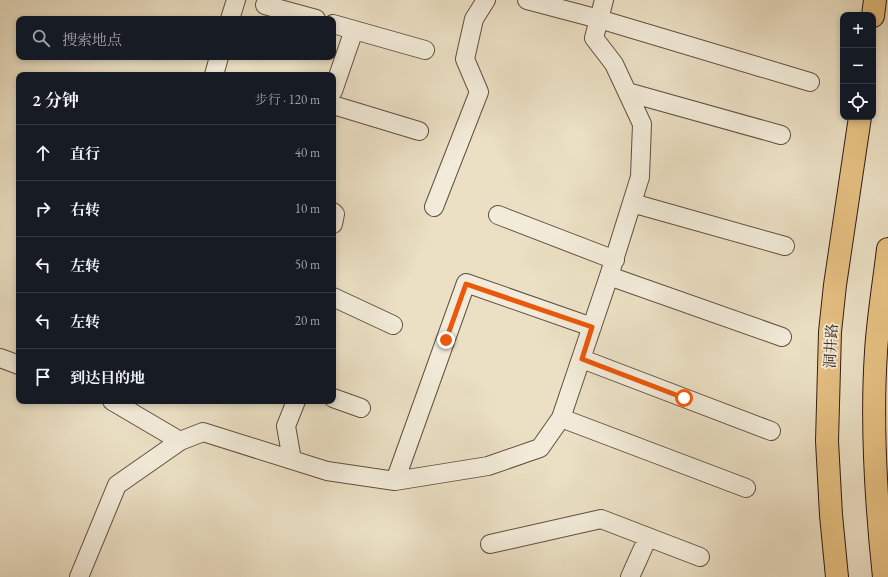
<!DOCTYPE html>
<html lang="zh">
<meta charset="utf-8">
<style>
:root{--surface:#171b24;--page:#242831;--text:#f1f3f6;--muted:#9ea1a6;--line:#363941}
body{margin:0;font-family:"EB Garamond","Noto Serif SC",serif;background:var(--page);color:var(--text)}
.controls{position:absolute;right:12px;top:12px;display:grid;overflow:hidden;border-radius:8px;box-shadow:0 2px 6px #0003}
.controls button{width:36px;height:36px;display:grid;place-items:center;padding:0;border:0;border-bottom:1px solid var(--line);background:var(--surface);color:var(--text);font:20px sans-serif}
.stop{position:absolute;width:12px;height:12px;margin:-9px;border:3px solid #ea580c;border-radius:50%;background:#fff}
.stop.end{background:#ea580c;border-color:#fff;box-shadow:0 1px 4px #0008}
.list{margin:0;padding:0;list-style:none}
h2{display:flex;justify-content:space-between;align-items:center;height:52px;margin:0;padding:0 16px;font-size:17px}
h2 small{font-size:13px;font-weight:400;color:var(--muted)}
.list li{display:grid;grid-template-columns:26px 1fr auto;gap:12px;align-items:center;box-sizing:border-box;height:56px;padding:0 16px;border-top:1px solid var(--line)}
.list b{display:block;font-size:15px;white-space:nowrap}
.list em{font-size:13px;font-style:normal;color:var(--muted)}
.icon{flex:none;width:22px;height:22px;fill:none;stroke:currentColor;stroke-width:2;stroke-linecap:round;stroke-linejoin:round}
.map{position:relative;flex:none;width:888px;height:577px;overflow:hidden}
.search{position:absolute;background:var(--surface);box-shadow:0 2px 6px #0003;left:16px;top:16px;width:320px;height:44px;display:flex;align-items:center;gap:10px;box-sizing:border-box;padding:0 14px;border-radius:8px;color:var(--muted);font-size:15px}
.panel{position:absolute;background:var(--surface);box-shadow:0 2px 6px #0003;left:16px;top:72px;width:320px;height:332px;border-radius:8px}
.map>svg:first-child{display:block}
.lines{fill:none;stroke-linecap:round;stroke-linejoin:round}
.minor-casing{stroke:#614e41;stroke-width:20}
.major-casing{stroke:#331d15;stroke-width:24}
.minor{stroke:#f2ebd9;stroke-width:18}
.major{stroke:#e6c082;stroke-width:22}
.route{stroke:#ea580c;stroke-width:5}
.labels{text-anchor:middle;stroke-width:3.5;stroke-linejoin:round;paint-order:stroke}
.street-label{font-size:15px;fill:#331d15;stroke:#f2ebd9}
</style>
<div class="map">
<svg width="888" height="577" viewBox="0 0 888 577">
<rect width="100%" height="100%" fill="#ebe0c4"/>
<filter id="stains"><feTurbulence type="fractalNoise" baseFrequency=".005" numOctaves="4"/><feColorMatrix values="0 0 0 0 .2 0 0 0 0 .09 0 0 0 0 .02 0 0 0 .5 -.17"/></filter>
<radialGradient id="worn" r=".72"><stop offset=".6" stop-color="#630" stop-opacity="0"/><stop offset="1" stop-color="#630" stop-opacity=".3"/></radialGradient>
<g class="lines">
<defs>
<path id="minor" d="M 527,0 L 599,19 L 810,82
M 265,5 L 316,19
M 230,19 L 236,0
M 333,24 L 425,50
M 214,75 L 219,57
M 333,91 L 354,30
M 627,92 L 781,135
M 333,105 L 419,131
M 632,203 L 785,246
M 434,207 L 479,92 L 465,59 L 474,19 L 486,0
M 333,212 L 335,214 L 333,224
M 498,215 L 615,260
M 609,276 L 782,337
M 333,297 L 393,325
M 0,358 L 19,365
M 582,359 L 771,431
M 333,398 L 361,408
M 112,401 L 180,441
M 561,418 L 746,488
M 292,460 L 286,426 L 296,401
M 395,481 L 466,283 L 592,327
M 490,544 L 601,519 L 700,557
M 79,577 L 117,485 L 180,441 L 203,432 L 327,471 L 395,481 L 488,466 L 540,448 L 561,418 L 609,276 L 640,177 L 642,124 L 614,64 L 594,38 L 604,0
M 630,577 L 648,537"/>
<path id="major" d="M 873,16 L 875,0
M 837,577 L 831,515 L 827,441 L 830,332 L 835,285 L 860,117
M 884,577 C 876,502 871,427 876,352 C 878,318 884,283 888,249"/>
</defs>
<use href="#minor" class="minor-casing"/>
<use href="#major" class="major-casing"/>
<use href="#minor" class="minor"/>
<use href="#major" class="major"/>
</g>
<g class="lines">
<path class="route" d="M 446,340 L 466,284 L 592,327 L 582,359 L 684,398"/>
</g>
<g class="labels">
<g class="street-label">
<text transform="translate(831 346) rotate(-87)" y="5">洞井路</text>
</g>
</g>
<rect width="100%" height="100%" filter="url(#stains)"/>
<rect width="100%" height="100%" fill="url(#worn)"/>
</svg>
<div class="controls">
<button>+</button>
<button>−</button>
<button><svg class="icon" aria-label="locate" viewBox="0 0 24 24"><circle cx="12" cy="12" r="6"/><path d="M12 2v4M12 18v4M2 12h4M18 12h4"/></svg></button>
</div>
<div class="stop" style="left:684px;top:398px"></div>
<div class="stop end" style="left:446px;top:340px"></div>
<div class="search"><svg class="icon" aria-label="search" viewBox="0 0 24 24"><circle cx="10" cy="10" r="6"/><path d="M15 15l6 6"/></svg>搜索地点</div>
<section class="panel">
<h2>2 分钟<small>步行 · 120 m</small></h2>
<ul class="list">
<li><svg class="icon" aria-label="ahead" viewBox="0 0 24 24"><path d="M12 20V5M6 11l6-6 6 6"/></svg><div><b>直行</b></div><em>40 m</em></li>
<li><svg class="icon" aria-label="right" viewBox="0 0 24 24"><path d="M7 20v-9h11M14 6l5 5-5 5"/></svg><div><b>右转</b></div><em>10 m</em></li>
<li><svg class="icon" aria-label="left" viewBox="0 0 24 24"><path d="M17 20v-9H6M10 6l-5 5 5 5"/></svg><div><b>左转</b></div><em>50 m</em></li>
<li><svg class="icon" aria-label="left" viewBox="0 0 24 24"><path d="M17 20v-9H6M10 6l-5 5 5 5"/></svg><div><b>左转</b></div><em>20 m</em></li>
<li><svg class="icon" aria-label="arrive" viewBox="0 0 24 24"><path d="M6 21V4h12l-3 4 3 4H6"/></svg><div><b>到达目的地</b></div></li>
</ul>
</section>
</div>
